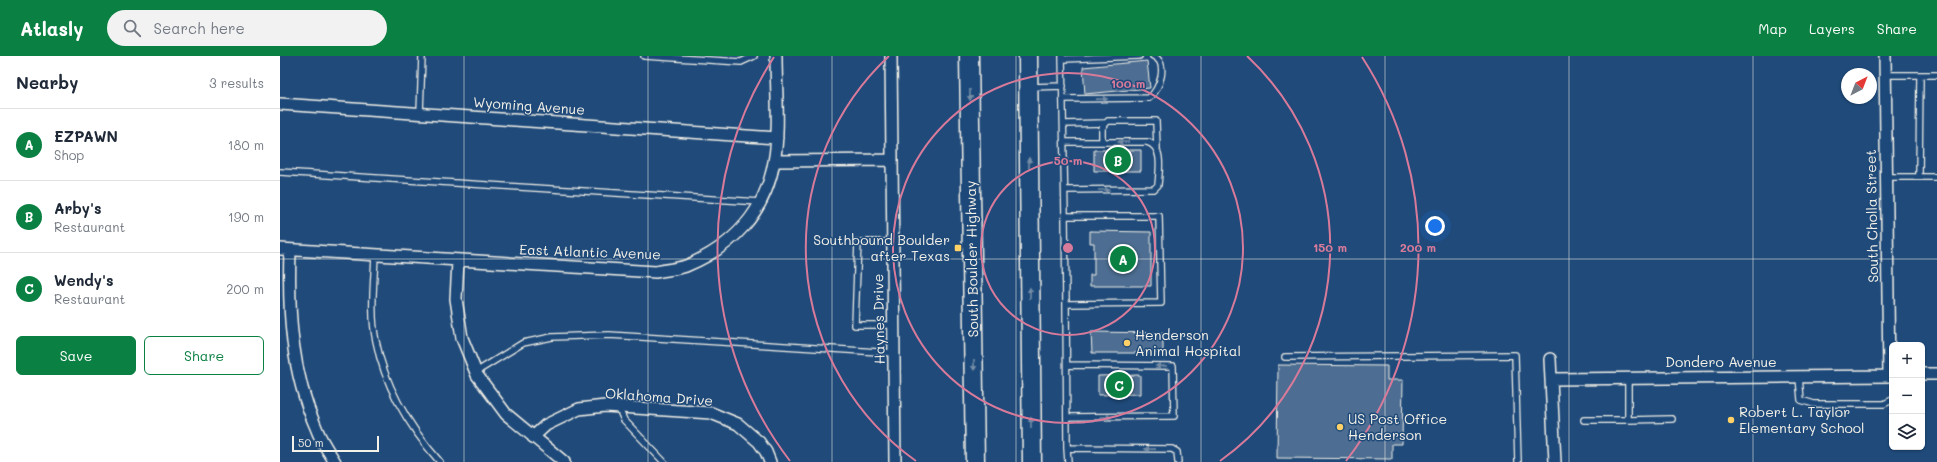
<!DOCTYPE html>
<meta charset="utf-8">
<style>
:root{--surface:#fff;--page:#f2f2f3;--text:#1f2937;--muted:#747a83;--line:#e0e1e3;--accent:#0b8043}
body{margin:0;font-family:Mali,sans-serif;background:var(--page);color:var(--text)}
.controls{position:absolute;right:12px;bottom:12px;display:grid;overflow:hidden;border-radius:6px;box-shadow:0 1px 3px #0004}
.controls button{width:36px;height:36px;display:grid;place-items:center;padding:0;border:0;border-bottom:1px solid var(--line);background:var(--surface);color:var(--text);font:20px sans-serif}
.compass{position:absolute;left:1561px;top:12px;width:36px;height:36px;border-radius:50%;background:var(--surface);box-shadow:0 1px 3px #0004;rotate:42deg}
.scale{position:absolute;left:12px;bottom:10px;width:87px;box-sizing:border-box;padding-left:4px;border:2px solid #f4f1e8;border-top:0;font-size:11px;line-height:14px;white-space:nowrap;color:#f4f1e8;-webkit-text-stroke:3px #1f4a7a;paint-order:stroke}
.you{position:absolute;left:1155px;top:170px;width:14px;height:14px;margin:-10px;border:3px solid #fff;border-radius:50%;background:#1a73e8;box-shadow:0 0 0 6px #1a73e833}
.badge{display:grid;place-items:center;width:26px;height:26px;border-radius:50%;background:var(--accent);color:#fff;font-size:13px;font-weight:700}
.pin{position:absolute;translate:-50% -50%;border:2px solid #fff;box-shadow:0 1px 4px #0006}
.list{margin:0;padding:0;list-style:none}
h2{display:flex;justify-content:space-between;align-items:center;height:52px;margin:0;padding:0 16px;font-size:17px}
h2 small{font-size:13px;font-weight:400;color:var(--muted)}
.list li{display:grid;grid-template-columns:26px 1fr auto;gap:12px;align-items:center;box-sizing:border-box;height:72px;padding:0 16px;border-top:1px solid var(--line)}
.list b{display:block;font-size:15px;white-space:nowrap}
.list p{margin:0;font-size:13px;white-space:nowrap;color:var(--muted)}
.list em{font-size:13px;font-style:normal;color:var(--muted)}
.actions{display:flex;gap:8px;padding:12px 16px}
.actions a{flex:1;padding:9px 0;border:1px solid var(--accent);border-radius:6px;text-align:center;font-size:14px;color:var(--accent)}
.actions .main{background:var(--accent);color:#fff}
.icon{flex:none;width:22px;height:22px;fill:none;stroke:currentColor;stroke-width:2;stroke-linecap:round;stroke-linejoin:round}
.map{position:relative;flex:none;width:1657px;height:406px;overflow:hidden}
header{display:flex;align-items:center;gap:24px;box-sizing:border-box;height:56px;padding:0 20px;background:var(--accent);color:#fff}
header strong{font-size:19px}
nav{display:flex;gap:22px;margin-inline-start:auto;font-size:14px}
.search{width:280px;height:36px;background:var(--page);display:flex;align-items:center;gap:10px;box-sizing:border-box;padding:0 14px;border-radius:22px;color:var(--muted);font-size:15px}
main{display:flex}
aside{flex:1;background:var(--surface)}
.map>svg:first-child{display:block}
.building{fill:#4d6e92;stroke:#f4f1e8}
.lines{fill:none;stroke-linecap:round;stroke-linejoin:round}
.lane-casing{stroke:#f4f1e8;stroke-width:8}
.street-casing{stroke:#f4f1e8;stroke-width:14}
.primary-casing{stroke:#f4f1e8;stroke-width:21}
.lane{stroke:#1f4a7a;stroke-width:5.5}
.street{stroke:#1f4a7a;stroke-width:11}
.primary{stroke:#1f4a7a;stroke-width:18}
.oneway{fill:#748da6}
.grid{fill:none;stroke:#f4f1e8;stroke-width:1;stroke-opacity:0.55}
.ring{fill:none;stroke:#d87a9a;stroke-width:2}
.poi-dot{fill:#ffd166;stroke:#1f4a7a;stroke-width:1.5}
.labels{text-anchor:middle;stroke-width:3;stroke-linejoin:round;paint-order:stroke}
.street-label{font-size:14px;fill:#f4f1e8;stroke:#1f4a7a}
.poi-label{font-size:14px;fill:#f4f1e8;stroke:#1f4a7a;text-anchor:start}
.centre{fill:#d87a9a;stroke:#1f4a7a;stroke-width:2}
.ring-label{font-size:12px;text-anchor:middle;font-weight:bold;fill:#d87a9a;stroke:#1f4a7a;stroke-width:3;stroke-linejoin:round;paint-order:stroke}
</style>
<header>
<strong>Atlasly</strong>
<div class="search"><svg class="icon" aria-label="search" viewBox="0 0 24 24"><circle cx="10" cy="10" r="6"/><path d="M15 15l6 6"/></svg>Search here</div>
<nav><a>Map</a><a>Layers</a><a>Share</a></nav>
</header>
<main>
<aside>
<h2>Nearby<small>3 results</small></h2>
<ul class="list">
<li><span class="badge">A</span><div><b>EZPAWN</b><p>Shop</p></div><em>180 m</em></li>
<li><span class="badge">B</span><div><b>Arby's</b><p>Restaurant</p></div><em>190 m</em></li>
<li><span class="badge">C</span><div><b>Wendy's</b><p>Restaurant</p></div><em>200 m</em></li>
</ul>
<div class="actions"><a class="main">Save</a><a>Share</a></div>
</aside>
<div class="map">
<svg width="1657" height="406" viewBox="0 0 1657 406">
<rect width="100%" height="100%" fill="#1f4a7a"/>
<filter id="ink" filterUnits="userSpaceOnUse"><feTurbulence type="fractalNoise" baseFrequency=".025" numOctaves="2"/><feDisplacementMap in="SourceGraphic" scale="8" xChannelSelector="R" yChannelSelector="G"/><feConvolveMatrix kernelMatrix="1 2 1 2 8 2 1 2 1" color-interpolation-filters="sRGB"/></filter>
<g filter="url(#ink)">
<path class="building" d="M 867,5 L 870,32 L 805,38 L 803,11 Z
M 814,94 L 861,94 L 861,115 L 814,115 Z
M 810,175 L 871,176 L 871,230 L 810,230 L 810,219 L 814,219 L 814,187 L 810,187 Z
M 811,276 L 883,277 L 883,297 L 812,297 Z
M 998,309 L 1107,310 L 1107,324 L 1123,324 L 1122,388 L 1112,388 L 1112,403 L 997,402 Z
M 860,319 L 860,338 L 818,339 L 818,320 Z"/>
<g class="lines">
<defs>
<path id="lane" d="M 364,0 L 461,6 L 474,0
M 782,0 L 785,160
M 783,3 L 859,0
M 1605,19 L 1657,19
M 751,31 L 783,30
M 783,43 L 869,42 C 880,34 889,6 873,0
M 140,57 L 142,0
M 784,68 L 825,67
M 784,86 L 867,86 C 884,90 879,116 878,129 L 874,133 L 785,134
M 822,86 L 822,72 L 828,65 L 876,65 L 877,93
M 0,116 L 480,146
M 1606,121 L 1657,121
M 1639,121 L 1640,19
M 613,186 L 578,186 L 575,269 L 614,269
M 95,199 C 94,227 90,258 96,285 C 105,331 130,372 160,406
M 786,248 L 785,160 L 879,160 L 881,247 L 786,248 L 787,392
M 1005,301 L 1235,299 L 1238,406
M 787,309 L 893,310 L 894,360 L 787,361
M 196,316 L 243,287 L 272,281 L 329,279 L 614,297
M 1519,321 L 1521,344 L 1534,348 L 1604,348 L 1612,344
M 1348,322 L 1348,364 L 1392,363
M 338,351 L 344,364 L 384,406
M 1304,364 L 1348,364
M 788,406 L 787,392 L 892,393 L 897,396 L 898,406"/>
<path id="street" d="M 611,0 L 615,406
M 1605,0 L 1609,320
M 0,48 L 497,82
M 495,105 L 612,104
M 0,193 L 376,216 C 385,214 397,213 406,210 C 452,191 485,157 494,106 C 500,76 496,32 496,0
M 10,194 C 8,257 11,316 37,374 C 41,385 49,396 55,406
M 178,205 L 176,243 L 182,282 L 197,319 L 226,358 L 284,406
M 1270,303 L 1275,406
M 1642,318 L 1657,318
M 1271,323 L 1612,320
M 253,381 L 266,369 L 299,353 L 325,350 L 431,357 L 458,368 L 479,386 L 486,396 L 490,406"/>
<path id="primary" d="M 689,0 L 695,406
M 748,0 L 752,406"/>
</defs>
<use href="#lane" class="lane-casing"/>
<use href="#street" class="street-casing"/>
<use href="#primary" class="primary-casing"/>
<use href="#lane" class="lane"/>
<use href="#street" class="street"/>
<use href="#primary" class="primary"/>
</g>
<defs><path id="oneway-solid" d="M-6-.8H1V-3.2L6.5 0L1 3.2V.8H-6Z"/></defs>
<g class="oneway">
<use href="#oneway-solid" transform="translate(690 39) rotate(89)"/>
<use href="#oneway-solid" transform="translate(822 43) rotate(-1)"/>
<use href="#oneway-solid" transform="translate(843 86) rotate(-180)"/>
<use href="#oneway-solid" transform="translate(749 107) rotate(-90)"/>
<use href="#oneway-solid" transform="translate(824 134)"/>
<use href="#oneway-solid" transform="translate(750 237) rotate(-90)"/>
<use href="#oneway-solid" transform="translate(694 309) rotate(89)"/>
<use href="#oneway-solid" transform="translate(881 310) rotate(-180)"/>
<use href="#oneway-solid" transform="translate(826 361) rotate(-1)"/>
<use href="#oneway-solid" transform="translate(751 367) rotate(-90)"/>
<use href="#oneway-solid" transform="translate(870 393) rotate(-179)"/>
</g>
</g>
<path class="grid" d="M 184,0 L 184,406M 368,0 L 368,406M 552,0 L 552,406M 736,0 L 736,406M 921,0 L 921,406M 1105,0 L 1105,406M 1289,0 L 1289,406M 1473,0 L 1473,406M 0,203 L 1657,203"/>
<g class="ring">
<circle cx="788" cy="192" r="87"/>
<circle cx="788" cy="192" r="175"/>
<path d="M636 405A262 262 0 0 1 609 0M967 0A262 262 0 0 1 940 405"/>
<path d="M510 405A350 350 0 0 1 494 1M1082 1A350 350 0 0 1 1066 405"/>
</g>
<g class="poi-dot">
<rect x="674" y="188" width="8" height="8" rx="2"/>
<circle cx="847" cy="287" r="4"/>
<circle cx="1451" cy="364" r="4"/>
<circle cx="1060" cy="371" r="4"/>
</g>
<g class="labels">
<g class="street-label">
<text transform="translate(249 50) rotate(4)" y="5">Wyoming Avenue</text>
<text transform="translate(1592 160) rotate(-91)" y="5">South Cholla Street</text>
<text transform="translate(310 196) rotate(2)" y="5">East Atlantic Avenue</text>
<text transform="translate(692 203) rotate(-91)" y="5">South Boulder Highway</text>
<text transform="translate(599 263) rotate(-91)" y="5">Haynes Drive</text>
<text x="1441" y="311">Dondero Avenue</text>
<text transform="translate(379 341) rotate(4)" y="5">Oklahoma Drive</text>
</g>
<g class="poi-label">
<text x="670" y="189" text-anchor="end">Southbound Boulder<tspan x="670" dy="16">after Texas</tspan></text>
<text x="855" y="284">Henderson<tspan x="855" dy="16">Animal Hospital</tspan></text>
<text x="1459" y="361">Robert L. Taylor<tspan x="1459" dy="16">Elementary School</tspan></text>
<text x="1068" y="368">US Post Office<tspan x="1068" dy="16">Henderson</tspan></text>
</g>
</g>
<circle cx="788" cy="192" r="6" class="centre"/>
<g class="ring-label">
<text x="848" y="32">100 m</text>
<text x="788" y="109">50 m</text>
<text x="1050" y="196">150 m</text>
<text x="1138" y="196">200 m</text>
</g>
</svg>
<div class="controls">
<button>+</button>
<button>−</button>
<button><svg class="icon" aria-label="layers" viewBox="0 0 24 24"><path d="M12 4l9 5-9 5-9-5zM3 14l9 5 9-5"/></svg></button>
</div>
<svg class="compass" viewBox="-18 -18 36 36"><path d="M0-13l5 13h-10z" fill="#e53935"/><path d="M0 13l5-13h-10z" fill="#747a83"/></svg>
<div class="scale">50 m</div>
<div class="you"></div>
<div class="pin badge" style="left:843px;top:203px">A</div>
<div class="pin badge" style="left:838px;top:104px">B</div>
<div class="pin badge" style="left:839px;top:329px">C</div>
</div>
</main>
